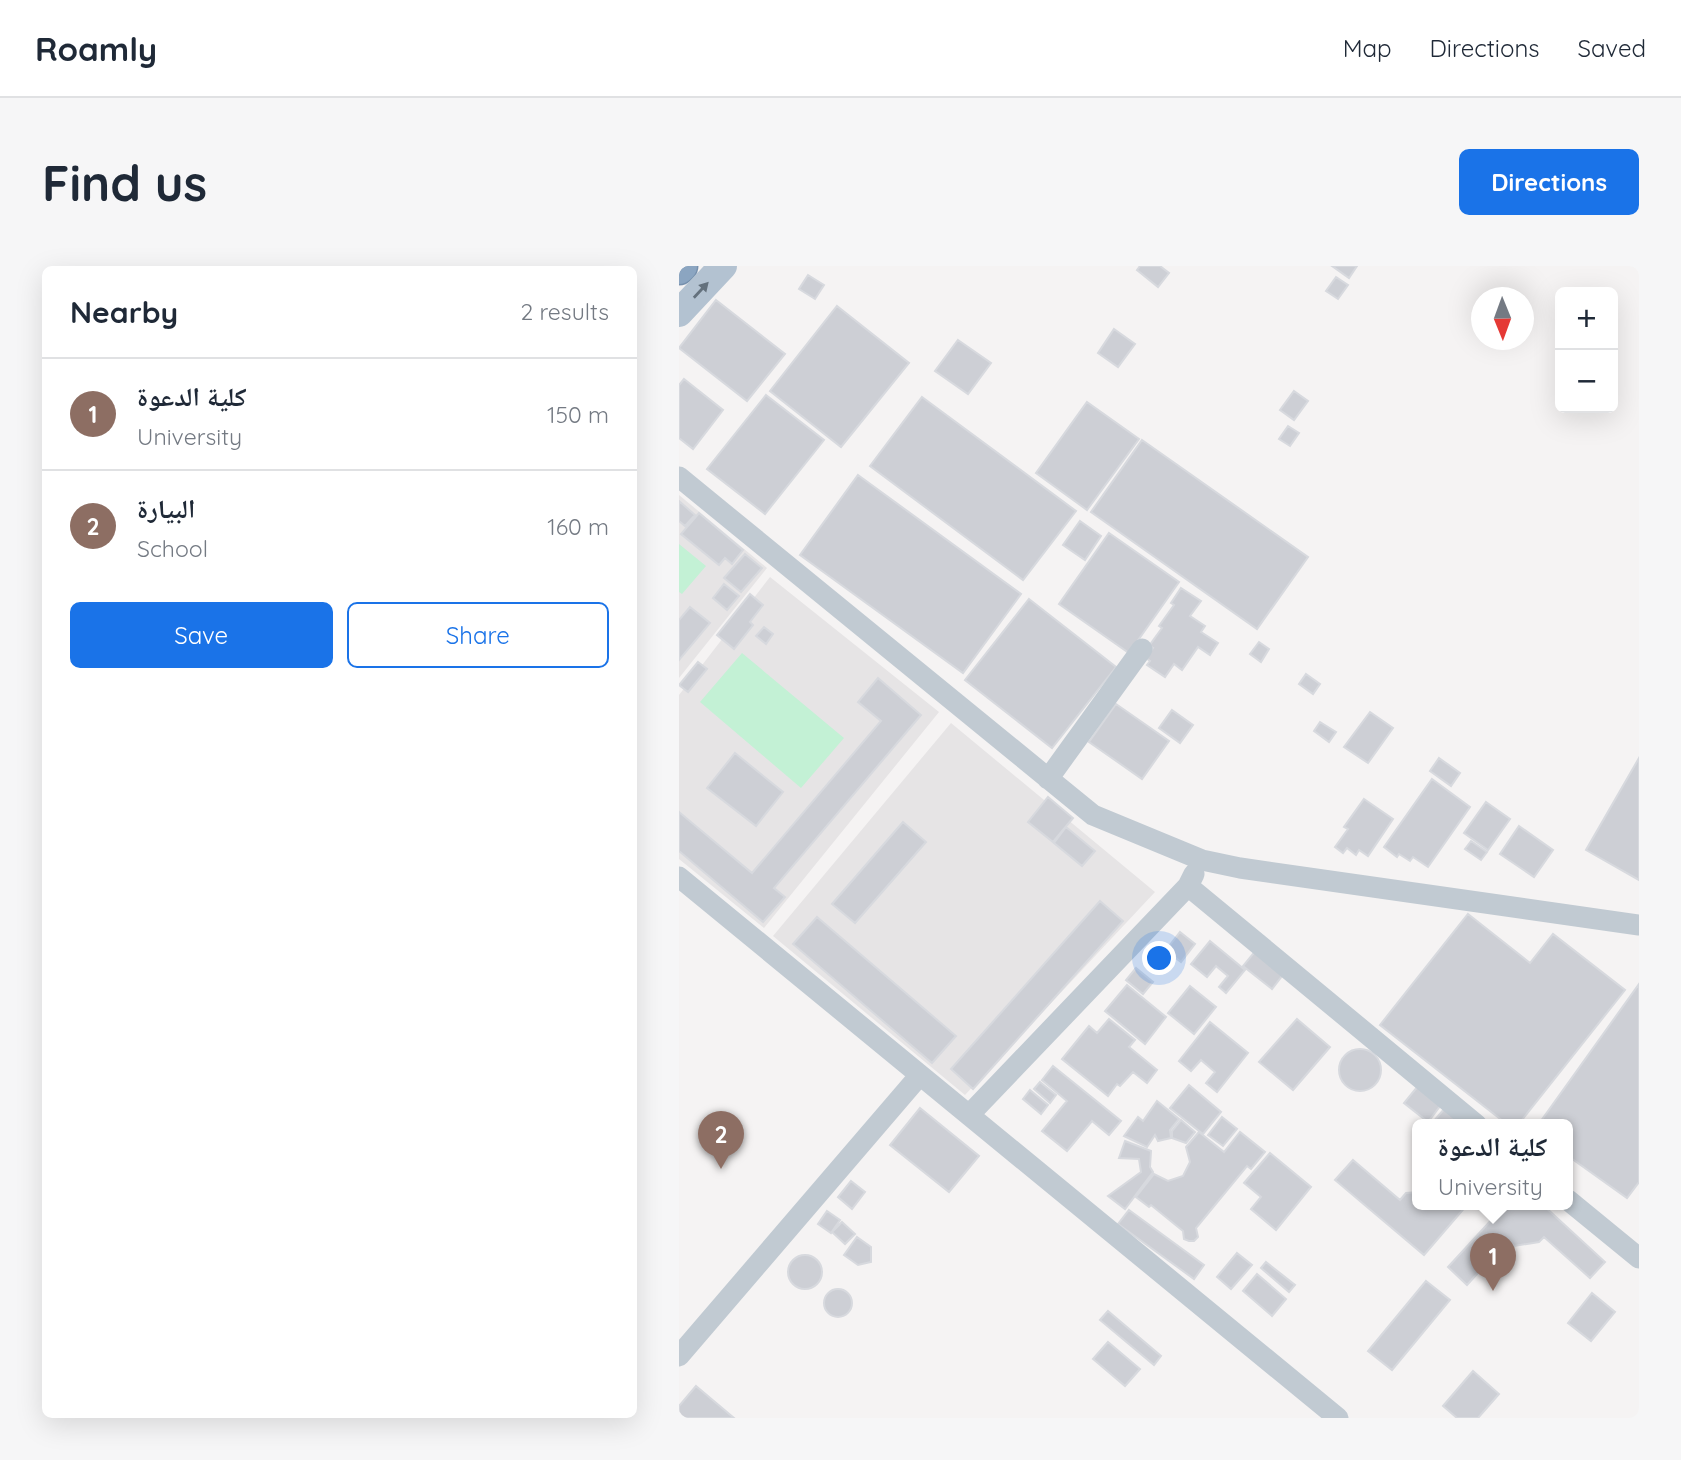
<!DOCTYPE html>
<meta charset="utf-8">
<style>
:root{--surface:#fff;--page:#f6f6f7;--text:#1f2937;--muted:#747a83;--line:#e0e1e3;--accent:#1a73e8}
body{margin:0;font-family:Quicksand,"Noto Naskh Arabic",sans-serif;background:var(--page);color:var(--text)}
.controls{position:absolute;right:21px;top:21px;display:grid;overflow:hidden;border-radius:10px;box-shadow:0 7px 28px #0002}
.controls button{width:63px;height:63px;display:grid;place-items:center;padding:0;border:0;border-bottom:2px solid var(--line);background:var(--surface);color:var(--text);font:35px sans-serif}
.compass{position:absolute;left:792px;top:21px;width:63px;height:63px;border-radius:50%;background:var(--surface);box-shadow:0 7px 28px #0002;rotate:179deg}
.you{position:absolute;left:481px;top:693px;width:24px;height:24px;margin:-18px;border:5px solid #fff;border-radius:50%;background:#1a73e8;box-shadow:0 0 0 10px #1a73e833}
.badge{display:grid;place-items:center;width:46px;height:46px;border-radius:50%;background:var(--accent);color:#fff;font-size:23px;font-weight:700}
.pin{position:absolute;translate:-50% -58px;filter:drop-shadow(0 2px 4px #0008)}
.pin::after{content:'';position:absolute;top:37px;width:24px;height:21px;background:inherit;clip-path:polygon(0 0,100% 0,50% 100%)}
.popup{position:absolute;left:733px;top:853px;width:161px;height:91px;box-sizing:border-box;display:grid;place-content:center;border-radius:10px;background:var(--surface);filter:drop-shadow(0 2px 5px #0005);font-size:23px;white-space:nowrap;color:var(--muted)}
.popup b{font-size:26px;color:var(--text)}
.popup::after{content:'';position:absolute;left:50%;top:100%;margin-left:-14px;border:14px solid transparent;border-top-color:var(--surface)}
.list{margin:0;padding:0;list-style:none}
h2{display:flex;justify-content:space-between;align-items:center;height:91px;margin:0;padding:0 28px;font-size:30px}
h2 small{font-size:23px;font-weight:400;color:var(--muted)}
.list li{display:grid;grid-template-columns:46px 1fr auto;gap:21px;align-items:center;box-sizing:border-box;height:112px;padding:0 28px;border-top:2px solid var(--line)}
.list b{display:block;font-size:26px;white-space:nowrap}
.list p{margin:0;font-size:23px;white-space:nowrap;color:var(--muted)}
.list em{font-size:23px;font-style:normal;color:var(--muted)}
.actions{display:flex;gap:14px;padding:21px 28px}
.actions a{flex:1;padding:16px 0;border:2px solid var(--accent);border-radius:10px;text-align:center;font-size:24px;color:var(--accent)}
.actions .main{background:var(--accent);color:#fff}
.map{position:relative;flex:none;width:960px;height:1152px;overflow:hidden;border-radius:10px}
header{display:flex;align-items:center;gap:42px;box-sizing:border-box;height:98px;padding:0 35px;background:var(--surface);border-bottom:2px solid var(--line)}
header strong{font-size:33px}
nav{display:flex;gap:38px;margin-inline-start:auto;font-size:24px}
.intro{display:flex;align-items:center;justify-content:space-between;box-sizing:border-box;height:168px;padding:0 42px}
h1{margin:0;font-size:49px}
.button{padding:18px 32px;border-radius:10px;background:var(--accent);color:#fff;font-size:24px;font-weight:700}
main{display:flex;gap:42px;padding:0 42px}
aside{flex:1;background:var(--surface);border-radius:10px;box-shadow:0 7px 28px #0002}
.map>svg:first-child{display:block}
.education{fill:#e6e4e5}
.green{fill:#c3f1d5}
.building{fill:#cdcfd5;stroke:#d7d9de;stroke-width:2}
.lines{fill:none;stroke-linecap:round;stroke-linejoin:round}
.highway-casing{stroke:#7690ad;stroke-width:35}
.minor{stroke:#c1cad2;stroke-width:21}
.major{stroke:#b3c2d1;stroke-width:28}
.highway{stroke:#8ba5c1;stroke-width:32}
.oneway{fill:#64717d}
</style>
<header>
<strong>Roamly</strong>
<nav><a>Map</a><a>Directions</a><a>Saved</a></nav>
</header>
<div class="intro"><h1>Find us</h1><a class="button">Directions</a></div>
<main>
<aside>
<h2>Nearby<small>2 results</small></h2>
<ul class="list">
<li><span class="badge" style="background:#8d6e63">1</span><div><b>كلية الدعوة</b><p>University</p></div><em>150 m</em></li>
<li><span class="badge" style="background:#8d6e63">2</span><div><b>البيارة</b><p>School</p></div><em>160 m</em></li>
</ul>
<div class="actions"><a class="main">Save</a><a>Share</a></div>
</aside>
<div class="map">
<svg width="960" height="1152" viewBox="0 0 960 1152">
<rect width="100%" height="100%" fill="#f5f3f3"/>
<path class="education" d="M 0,229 L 88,302 L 0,412 Z
M 91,311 L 260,446 L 85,662 L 0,593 L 0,429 Z
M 272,457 L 476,626 L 286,829 L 94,670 Z"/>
<path class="green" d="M 0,278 L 27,300 L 3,328 L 0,326 Z
M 63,387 L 165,472 L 122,522 L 21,436 Z"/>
<path class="building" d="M 461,0 L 481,0 L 490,7 L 479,21 L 458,4 Z
M 653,0 L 678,0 L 670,12 Z
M 129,9 L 145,19 L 136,33 L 120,23 Z
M 657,11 L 669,19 L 659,33 L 647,25 Z
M 37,34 L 106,88 L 68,135 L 0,82 Z
M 158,40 L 230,97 L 162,181 L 91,125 Z
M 435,63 L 456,78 L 439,101 L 419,87 Z
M 279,74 L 312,97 L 289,128 L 256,105 Z
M 5,113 L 44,144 L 14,183 L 0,172 L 0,119 Z
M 615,125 L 629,135 L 615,154 L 601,144 Z
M 87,129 L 145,174 L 86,248 L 28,203 Z
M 243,131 L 397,245 L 344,314 L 191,200 Z
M 408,136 L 460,173 L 408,244 L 357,207 Z
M 609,160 L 620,167 L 611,180 L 600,173 Z
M 463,174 L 629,291 L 578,363 L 412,246 Z
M 179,209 L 342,328 L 284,407 L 121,289 Z
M 0,235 L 16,249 L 6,260 L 0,255 Z
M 20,247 L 64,284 L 53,298 L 46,292 L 40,299 L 2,268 Z
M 401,255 L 422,270 L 406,294 L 384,279 Z
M 430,267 L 500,316 L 450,387 L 380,338 Z
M 66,288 L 83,302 L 62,326 L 45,312 Z
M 45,318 L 60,330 L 48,344 L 34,332 Z
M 502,322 L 522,335 L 511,350 L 526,360 L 522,366 L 539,377 L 531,389 L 519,381 L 503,404 L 495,398 L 486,411 L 468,399 L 471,395 L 467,392 L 474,382 L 470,380 L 483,362 L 480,360 L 495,339 L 492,337 Z
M 71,328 L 84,339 L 71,356 L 74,359 L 55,383 L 38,369 Z
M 350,333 L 437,401 L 373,482 L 286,414 Z
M 11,341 L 31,357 L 0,394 L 0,354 Z
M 85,361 L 94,368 L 87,378 L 77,370 Z
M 580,376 L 590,383 L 582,396 L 571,388 Z
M 19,396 L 28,403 L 9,426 L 0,419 Z
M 627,408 L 641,418 L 634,428 L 620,418 Z
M 199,412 L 242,449 L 95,622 L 106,631 L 84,656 L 0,585 L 0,546 L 73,607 L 202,455 L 179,436 Z
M 437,438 L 490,475 L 463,513 L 410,476 Z
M 493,444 L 514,459 L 501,477 L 480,462 Z
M 691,446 L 714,462 L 689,497 L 665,481 Z
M 641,456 L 657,466 L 650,476 L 635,465 Z
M 56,487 L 104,526 L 77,560 L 28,522 Z
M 760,492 L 781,507 L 772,520 L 751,505 Z
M 960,492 L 960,614 L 907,584 Z
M 753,513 L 791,541 L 749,601 L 734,591 L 731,595 L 720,588 L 718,591 L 705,581 Z
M 369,531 L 394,552 L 374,576 L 349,556 Z
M 685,533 L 714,553 L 689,590 L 680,584 L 677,589 L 668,582 L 664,587 L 656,581 L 669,563 L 665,561 Z
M 807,536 L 831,553 L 809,584 L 785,567 Z
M 224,556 L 247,576 L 176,657 L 153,638 Z
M 840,560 L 874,584 L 855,611 L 821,588 Z
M 387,561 L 416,585 L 403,600 L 375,577 Z
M 792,575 L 808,586 L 802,594 L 786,583 Z
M 421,635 L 444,655 L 294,823 L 272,803 Z
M 789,648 L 851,697 L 874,668 L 946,724 L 839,859 L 829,859 L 701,759 Z
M 138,651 L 277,770 L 253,797 L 114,678 Z
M 501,666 L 516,678 L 502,696 L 487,684 Z
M 531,675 L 566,704 L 547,727 L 540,721 L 549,710 L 537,700 L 528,711 L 512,698 Z
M 578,683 L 603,710 L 593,723 L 564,700 Z
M 457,702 L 474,716 L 464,728 L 447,714 Z
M 960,718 L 960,916 L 948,932 L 889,890 L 889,859 L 859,859 Z
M 448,719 L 487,751 L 466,778 L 426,745 Z
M 511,720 L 537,741 L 515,768 L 489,747 Z
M 430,753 L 456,774 L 450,781 L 478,804 L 468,817 L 454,806 L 441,820 L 438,818 L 429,830 L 383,793 L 410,760 L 418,767 Z
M 618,753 L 651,781 L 614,824 L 580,796 Z
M 531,756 L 569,787 L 538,826 L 527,817 L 536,806 L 522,794 L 512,805 L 500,795 Z
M660 804a21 21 0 1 1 42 0a21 21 0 1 1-42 0Z
M 374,800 L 442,855 L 430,869 L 413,855 L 388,885 L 363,865 L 388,835 L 363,814 Z
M 361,816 L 377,829 L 371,837 L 355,823 Z
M 510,819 L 542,846 L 524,868 L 491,842 Z
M 739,820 L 762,839 L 749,856 L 725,837 Z
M 351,824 L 369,839 L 362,848 L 344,833 Z
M 478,835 L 500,853 L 491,864 L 492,872 L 479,875 L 476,869 L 468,881 L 445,870 L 459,851 L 464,855 Z
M 241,842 L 300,890 L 270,926 L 211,879 Z
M 766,842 L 785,859 L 757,859 L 754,856 Z
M 543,851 L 558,863 L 544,880 L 529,869 Z
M 502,854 L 516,866 L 507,877 L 493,872 L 493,865 Z
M 520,866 L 545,886 L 561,866 L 586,886 L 572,903 L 568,900 L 517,962 L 519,971 L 515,975 L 510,975 L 505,973 L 504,965 L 472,939 L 470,941 L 457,931 L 475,908 L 489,915 L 504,910 L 511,896 L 507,881 Z
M 446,875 L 472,885 L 471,901 L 474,906 L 446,943 L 429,930 L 462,906 L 460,893 L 440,892 Z
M 591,887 L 632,921 L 597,964 L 572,943 L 582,931 L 565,917 Z
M 674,894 L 721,934 L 727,927 L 739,926 L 739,939 L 788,939 L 745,989 L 656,914 Z
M 172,915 L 186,926 L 173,943 L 159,931 Z
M 826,939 L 864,939 L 926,996 L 911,1012 L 865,971 L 860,976 L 835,980 L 829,974 L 788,1019 L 769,1001 Z
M 450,944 L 525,999 L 515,1013 L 439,958 Z
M 148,945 L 161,954 L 152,967 L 139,958 Z
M 163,956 L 176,968 L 166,978 L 153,966 Z
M 178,971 L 192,981 L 192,996 L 179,999 L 165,989 Z
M 558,987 L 573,999 L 552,1023 L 538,1011 Z
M109 1006a17 17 0 1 1 34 0a17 17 0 1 1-34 0Z
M 587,996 L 616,1019 L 610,1026 L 582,1002 Z
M 578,1008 L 607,1033 L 593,1050 L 564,1025 Z
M 747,1015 L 771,1034 L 713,1104 L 689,1085 Z
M145 1037a14 14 0 1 1 28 0a14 14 0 1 1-28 0Z
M 913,1027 L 936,1046 L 912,1075 L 889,1057 Z
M 429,1045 L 482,1090 L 475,1099 L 421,1054 Z
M 429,1076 L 461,1103 L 446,1120 L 414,1093 Z
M 794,1105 L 820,1128 L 799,1152 L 778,1152 L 764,1140 Z
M 17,1120 L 55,1152 L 0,1152 L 0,1140 Z"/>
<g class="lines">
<defs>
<path id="highway" d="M 0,2 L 2,0"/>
</defs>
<use href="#highway" class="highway-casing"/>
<path class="minor" d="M 0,211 L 414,549 L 523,594 L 561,602 L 960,659
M 369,513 L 463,383
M 0,611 L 659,1152
M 509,620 L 798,859
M 290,849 L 509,620 L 515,608
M 889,934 L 960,992
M 0,1090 L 241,809"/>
<path class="major" d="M 0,47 L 44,0"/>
<use href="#highway" class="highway"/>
</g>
<defs><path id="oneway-solid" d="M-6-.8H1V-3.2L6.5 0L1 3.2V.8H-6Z" transform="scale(1.75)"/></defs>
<use class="oneway" href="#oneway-solid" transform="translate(22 24) rotate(-47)"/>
</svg>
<div class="controls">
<button>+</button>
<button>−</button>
</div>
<svg class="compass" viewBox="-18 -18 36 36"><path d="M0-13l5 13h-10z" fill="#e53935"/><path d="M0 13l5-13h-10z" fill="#747a83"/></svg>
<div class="you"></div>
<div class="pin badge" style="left:814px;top:1025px;background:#8d6e63">1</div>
<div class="popup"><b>كلية الدعوة</b>University</div>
<div class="pin badge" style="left:42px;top:903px;background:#8d6e63">2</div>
</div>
</main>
